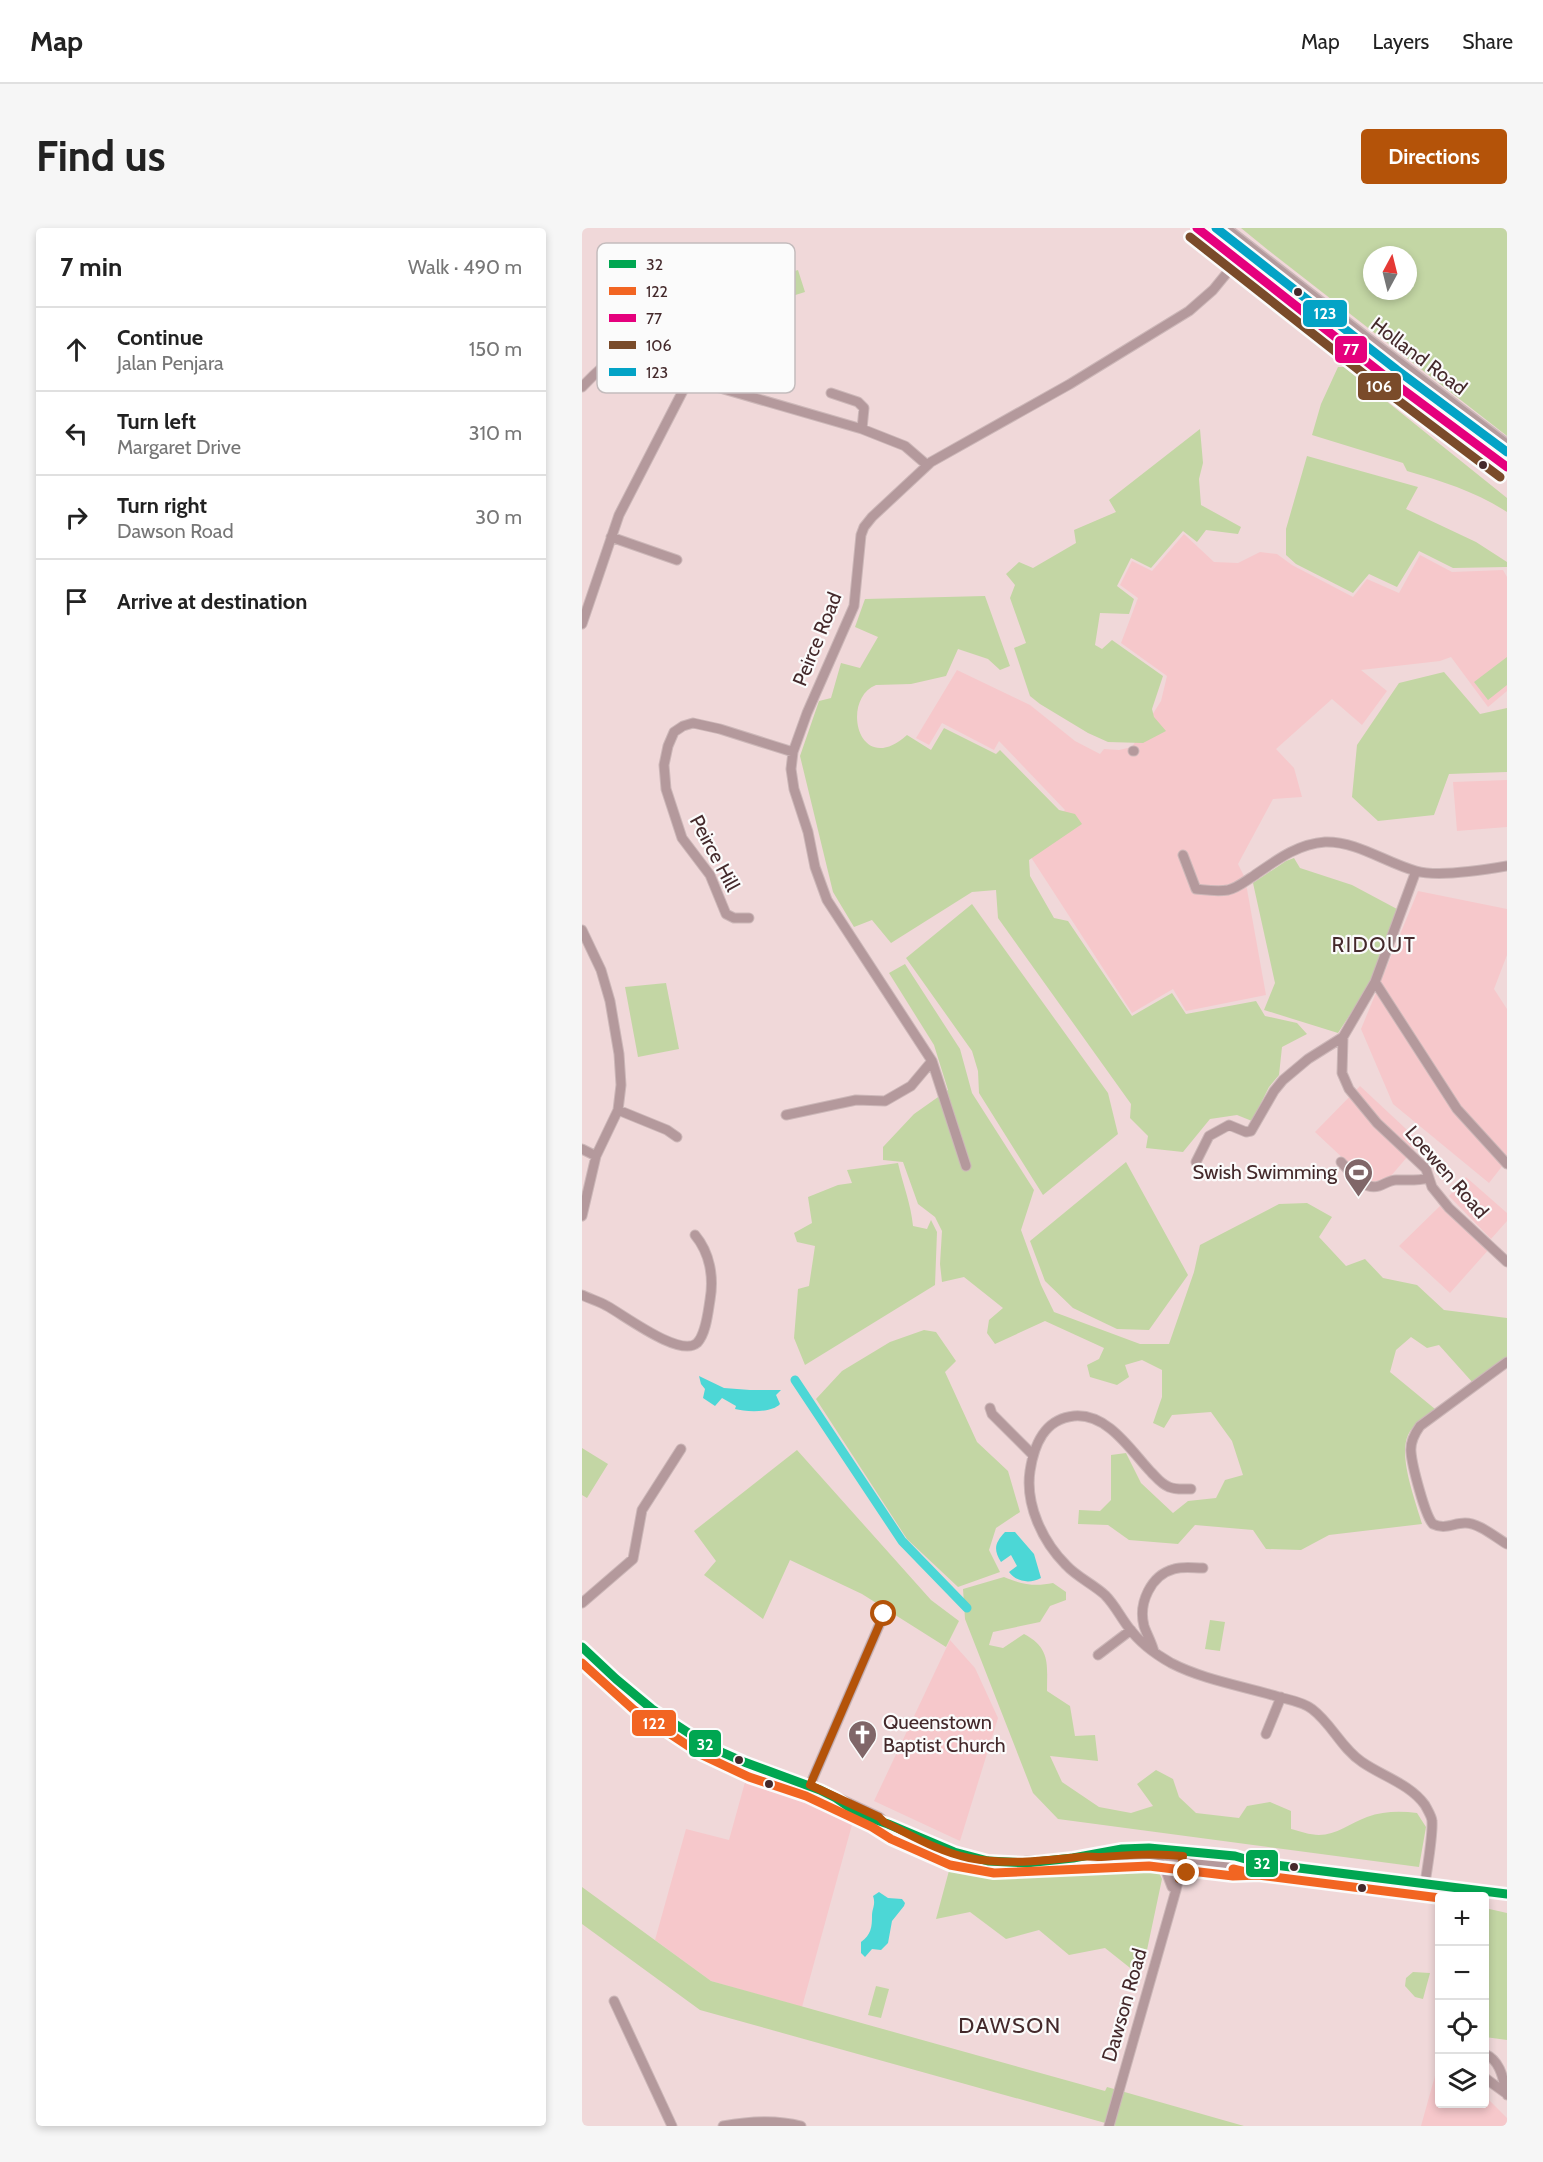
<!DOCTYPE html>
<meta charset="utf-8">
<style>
:root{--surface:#fff;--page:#f6f6f6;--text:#222;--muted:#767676;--line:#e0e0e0;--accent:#b45309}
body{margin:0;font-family:Cabin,sans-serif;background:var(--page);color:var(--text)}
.controls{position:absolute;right:18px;bottom:18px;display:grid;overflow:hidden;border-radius:6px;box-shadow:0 3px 9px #0003}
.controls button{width:54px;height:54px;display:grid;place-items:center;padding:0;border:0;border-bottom:2px solid var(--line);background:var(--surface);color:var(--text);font:30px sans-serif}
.compass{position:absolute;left:781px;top:18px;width:54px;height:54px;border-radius:50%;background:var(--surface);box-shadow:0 3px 9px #0003;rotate:7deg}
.stop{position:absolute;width:18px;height:18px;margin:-14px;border:4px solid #b45309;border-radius:50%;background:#fff}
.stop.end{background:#b45309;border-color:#fff;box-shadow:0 2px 6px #0008}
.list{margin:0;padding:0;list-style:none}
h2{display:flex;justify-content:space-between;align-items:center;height:78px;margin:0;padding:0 24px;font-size:26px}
h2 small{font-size:20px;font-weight:400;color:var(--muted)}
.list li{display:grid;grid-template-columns:39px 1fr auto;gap:18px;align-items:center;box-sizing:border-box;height:84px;padding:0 24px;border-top:2px solid var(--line)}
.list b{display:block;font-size:22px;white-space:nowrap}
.list p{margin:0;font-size:20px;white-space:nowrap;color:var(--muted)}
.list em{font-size:20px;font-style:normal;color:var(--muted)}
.icon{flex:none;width:33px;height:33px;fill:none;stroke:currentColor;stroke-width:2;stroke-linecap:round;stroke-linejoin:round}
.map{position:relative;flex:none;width:925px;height:1898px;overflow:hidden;border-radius:6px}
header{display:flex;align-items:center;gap:36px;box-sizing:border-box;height:84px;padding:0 30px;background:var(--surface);border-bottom:2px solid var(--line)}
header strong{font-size:28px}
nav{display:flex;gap:33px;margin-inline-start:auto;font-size:21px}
.intro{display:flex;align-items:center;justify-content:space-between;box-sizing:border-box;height:144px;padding:0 36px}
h1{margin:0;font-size:42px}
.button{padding:15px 27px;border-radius:6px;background:var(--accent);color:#fff;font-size:21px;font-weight:700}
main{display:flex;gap:36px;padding:0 36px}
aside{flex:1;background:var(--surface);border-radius:6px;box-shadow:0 3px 9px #0003}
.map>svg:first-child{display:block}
.built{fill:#f6c8cb}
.green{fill:#c3d6a4;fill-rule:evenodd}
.water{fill:#4cd7d6}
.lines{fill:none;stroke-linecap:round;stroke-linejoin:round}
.canal{stroke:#4cd7d6;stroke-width:9}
.minor-casing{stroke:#ccb7b8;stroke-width:11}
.major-casing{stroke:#ccb7b8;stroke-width:13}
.minor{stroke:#b4999c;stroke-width:9}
.major{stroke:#b49b9d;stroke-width:10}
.bus-1-casing{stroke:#fbfbfb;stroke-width:14}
.bus-2-casing{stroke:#fbfbfb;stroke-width:14}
.bus-3-casing{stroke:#fbfbfb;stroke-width:14}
.bus-4-casing{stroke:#fbfbfb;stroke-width:14}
.bus-5-casing{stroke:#fbfbfb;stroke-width:14}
.bus-1{stroke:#00a651;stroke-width:9}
.bus-2{stroke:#f26522;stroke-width:9}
.bus-3{stroke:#e5007d;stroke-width:9}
.bus-4{stroke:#7a4b2a;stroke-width:9}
.bus-5{stroke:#03a3c6;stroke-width:9}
.route{stroke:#b45309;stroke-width:8}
.bus-dot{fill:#44292b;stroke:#fbfbfb;stroke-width:2}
.labels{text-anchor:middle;stroke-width:4.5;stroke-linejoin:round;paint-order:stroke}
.street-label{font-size:20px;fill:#44292b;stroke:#fbfbfb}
.poi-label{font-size:20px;fill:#44292b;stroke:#fbfbfb;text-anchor:end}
.neighbourhood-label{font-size:21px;letter-spacing:1.5px;fill:#44292b;stroke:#fbfbfb}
.quarter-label{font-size:22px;letter-spacing:1.5px;fill:#44292b;stroke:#fbfbfb}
.key{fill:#fbfbfb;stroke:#c4bcbd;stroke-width:1.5}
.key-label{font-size:16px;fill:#44292b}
.line-badge{stroke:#fbfbfb;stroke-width:2}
.badge-label{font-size:16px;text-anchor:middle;font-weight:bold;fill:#fff}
</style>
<header>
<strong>Map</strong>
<nav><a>Map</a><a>Layers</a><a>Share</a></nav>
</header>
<div class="intro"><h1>Find us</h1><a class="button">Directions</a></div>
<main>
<aside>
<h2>7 min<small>Walk · 490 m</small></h2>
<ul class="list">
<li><svg class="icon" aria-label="ahead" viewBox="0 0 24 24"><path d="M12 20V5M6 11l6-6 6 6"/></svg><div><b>Continue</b><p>Jalan Penjara</p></div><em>150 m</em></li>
<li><svg class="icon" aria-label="left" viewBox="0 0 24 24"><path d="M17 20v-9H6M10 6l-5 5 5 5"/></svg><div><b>Turn left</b><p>Margaret Drive</p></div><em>310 m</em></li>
<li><svg class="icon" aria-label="right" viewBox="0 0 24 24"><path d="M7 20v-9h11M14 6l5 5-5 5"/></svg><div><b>Turn right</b><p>Dawson Road</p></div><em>30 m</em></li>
<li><svg class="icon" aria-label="arrive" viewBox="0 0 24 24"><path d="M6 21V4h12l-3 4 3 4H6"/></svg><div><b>Arrive at destination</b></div></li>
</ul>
</aside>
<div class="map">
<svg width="925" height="1898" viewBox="0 0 925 1898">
<rect width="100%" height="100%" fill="#f0d8d9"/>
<path class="built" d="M 602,306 L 632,334 L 656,335 L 678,324 L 695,326 L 710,337 L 771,369 L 785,351 L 817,365 L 838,327 L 870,344 L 921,342 L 925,349 L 925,463 L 906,479 L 869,429 L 858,433 L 779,442 L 805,463 L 780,497 L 750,471 L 694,521 L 712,540 L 720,569 L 691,571 L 656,636 L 663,650 L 684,767 L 604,783 L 591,761 L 550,785 L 443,620 L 483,582 L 417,513 L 412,522 L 360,495 L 347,517 L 334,510 L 375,442 L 448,477 L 493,513 L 518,526 L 522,521 L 537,522 L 550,519 L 579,473 L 585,448 L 539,415 L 556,370 L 538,357 L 550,333 L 570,343 Z
M 925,552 L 925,599 L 875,603 L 871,554 Z
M 836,663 L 925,681 L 925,727 L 912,761 L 925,781 L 925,932 L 907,955 L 811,876 L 779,801 Z
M 778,858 L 838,914 L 796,963 L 733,904 Z
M 884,949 L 925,985 L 925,993 L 909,1011 L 867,968 Z
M 860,976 L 908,1020 L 868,1065 L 817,1018 Z
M 368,1412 L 393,1440 L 416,1490 L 378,1613 L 292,1573 Z
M 165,1547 L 177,1555 L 177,1559 L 189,1564 L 193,1562 L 208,1562 L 271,1593 L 220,1779 L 129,1753 L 73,1712 L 104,1601 L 147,1612 Z
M 856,1837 L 858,1838 L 858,1876 L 903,1876 L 903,1868 L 925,1890 L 925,1898 L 839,1898 Z"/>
<path class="green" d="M 659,0 L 925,0 L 925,208 L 686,22 ZM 790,27 L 826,27 L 826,63 L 790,63 Z
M 216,42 L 223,64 L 178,78 L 171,56 Z
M 756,139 L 762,139 L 925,270 L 925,284 C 894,264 860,253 825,243 L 821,235 L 730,207 L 739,176 Z
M 618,201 L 621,235 L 617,251 L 619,277 L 659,299 L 656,306 L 624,302 L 615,314 L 601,303 L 569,340 L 549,330 L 535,358 L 552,371 L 547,386 L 518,385 L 513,417 L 520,421 L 530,412 L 581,448 L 570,481 L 572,489 L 584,503 L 561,515 L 526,514 L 506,505 L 458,476 L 448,468 L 432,420 L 444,415 L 428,370 L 433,357 L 424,346 L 437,334 L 451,340 L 494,315 L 492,302 L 534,284 L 527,272 Z
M 725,228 L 836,259 L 824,281 L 894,314 L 925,334 L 925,339 L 871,340 L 837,323 L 815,359 L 787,346 L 771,365 L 714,336 L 704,327 L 704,301 Z
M 403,368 L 428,438 L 418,442 L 406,431 L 376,421 L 364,448 L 329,456 L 294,457 C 258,471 276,551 325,507 L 349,522 L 362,500 L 414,526 L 418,522 L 477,582 L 493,586 L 500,596 L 447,632 L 448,648 L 472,690 L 486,693 L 550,788 L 590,765 L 604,786 L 674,773 L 683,788 L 715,795 L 725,806 L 700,819 L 697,847 L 687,859 L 670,893 L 655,887 L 628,891 L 601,924 L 564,920 L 566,908 L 548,890 L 549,876 L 416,690 L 414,662 L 390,664 L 309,715 L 290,692 L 272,699 L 251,664 L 218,528 L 237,473 L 249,470 L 259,435 L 278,440 L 296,409 L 273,399 L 283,371 Z
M 925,429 L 925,457 L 906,472 L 892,454 Z
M 862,444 L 898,486 L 925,480 L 925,544 L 867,546 L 852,587 L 796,593 L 770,569 L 775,517 L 817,455 Z
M 712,630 L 718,640 L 770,657 L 815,681 L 788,756 L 756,805 L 682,782 L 693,755 L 671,655 L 704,633 Z
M 390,676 L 526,865 L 536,906 L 461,967 L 397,865 L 396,843 L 390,823 L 324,730 Z
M 323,736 L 378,821 L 390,865 L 452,962 L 439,1002 L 459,1057 L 472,1084 L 558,1116 L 587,1116 L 612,1044 L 618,1017 L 697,976 L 725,975 L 750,989 L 737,1009 L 764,1038 L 783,1031 L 801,1050 L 835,1057 L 862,1082 L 925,1090 L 925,1130 L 891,1155 L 857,1117 L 845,1120 L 829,1109 L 814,1122 L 808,1144 L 853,1181 C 843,1189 831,1196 826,1207 C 816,1229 834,1274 840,1296 L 747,1307 L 719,1322 L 684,1321 L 671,1302 L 613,1297 L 596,1316 L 547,1312 L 526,1297 L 496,1296 L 497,1282 L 518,1283 L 529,1272 L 529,1227 L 544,1225 L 559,1255 L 591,1285 L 606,1273 L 634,1270 L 643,1252 L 661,1247 L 650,1213 L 629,1184 L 590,1187 L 582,1200 L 571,1195 L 580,1169 L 580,1142 L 560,1132 L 543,1137 L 547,1149 L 535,1157 L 508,1149 L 505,1137 L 517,1131 L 522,1120 L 463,1093 L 413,1116 L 405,1105 L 407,1092 L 421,1080 L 382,1049 L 360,1054 L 358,1036 L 360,1003 L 353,989 L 336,976 L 321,934 L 301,932 L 301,919 L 332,886 L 366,862 L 352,817 L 307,745 Z
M 84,755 L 97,821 L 56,829 L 43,759 Z
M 544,934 L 606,1047 L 567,1102 L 535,1101 L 491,1080 L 463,1053 L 448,1013 Z
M 316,935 C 321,957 329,976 331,998 L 345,1001 L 349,992 L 355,1004 L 353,1057 L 223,1137 L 212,1110 L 216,1061 L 227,1058 L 233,1018 L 215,1014 L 212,1005 L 230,995 L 226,969 L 256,957 L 270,955 L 265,942 Z
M 342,1102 L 354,1104 L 374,1133 L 363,1144 L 395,1214 L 426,1243 L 438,1284 L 414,1300 L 407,1322 L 418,1344 L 376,1359 L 325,1311 L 234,1171 L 260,1143 L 308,1114 Z
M 0,1220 L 26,1236 L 5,1270 L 0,1267 Z
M 215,1222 L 349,1372 L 377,1393 L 364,1419 L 280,1366 L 208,1332 L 181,1391 L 122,1347 L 134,1333 L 112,1303 Z
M 422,1349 C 439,1356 452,1359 471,1355 L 484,1364 L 484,1372 L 468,1378 L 458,1394 L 411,1404 L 407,1417 L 421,1420 L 442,1406 C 469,1420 465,1437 465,1463 L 488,1478 L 493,1508 L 513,1507 L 516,1533 L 468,1528 L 480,1554 L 517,1579 L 549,1585 L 571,1578 L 555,1556 L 574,1542 L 591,1551 L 597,1569 L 614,1585 L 657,1590 L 665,1578 L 688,1574 L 709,1583 L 709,1601 C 717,1603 728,1607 737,1607 C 754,1607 769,1595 785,1589 C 801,1583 819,1583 835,1585 L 844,1599 L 837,1639 L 476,1591 L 451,1565 L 383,1391 L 381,1361 Z
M 628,1392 L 643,1394 L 638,1423 L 623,1421 Z
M 567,1635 L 574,1638 L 580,1651 L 565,1722 L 557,1747 L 523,1720 L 487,1727 L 457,1702 L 424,1711 L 388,1684 L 354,1691 L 368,1639 L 421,1648 L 458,1647 L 531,1636 Z
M 0,1659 L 129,1753 L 523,1863 L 525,1859 L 662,1898 L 534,1898 L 118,1782 L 0,1696 Z
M 903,1680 L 925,1685 L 925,1812 L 903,1809 Z
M 831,1744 L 848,1745 L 841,1771 L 833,1769 L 823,1758 L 824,1750 Z
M 294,1758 L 307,1761 L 299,1790 L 286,1787 Z"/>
<path class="water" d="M 117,1148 L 142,1160 L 168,1162 L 199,1162 L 194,1167 L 198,1176 C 190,1185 164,1184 153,1181 L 154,1178 L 140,1170 L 133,1178 L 121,1170 L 123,1161 L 119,1156 Z
M 423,1304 L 433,1304 L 452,1326 L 459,1350 C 448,1356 434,1354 427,1344 L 435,1338 L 429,1327 L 419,1334 C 411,1321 413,1315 423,1304 Z
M 297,1664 L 306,1670 L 320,1671 L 323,1675 L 322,1678 L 310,1693 L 306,1715 L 299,1722 L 290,1721 L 283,1729 L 279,1725 L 279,1714 C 289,1707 290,1699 290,1688 C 290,1680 294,1677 291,1668 Z"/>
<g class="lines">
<path class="canal" d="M 213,1152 L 320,1313 L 385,1380"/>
<defs>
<path id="minor" d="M 0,159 C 16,143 30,125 55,128 L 107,151 L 280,201 L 323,218 L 345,237
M 249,165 L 276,174 L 282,180 L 280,201
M 29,309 L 95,332
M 0,396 L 37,287 L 107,151
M 551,523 L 552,523
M 601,627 L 614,661 C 624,662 635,664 646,662 C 655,660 662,654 670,649 C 692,634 714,616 743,614 C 775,613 804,635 834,643 C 855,649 902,642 925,638
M 167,690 L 152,690 L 144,686 L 128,647 L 100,610 L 84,561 L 82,537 L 86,518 L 92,504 L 101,498 L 111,495 L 138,501 L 211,524
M 0,702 L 19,742 L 28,773 L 37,826 L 39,857 L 36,882 L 14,928 L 0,988
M 793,754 L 875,881 L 925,936
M 761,809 L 760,845 L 767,861 L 795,895 L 844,941 L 850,959 L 867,980 L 925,1034
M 36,882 L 85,902 L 95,909
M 204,887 L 274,872 L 303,873 L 329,858 L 350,833
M 0,921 L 14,928
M 614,934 L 627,908 L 647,897 L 664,904 L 669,903 L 692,863 L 701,852 L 726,831 L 761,809 L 793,754 L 834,643
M 759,934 C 769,944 781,963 797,958 C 803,956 808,952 814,952 C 826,952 836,953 847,950
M 384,938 L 350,833 L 245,672 L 233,639 L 226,604 L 212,561 L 209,541 L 211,524 L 225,485 L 272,378 L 279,307 L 282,299 L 290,289 L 349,234 L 488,156 L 607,83 L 631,62 L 667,18
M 0,1067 C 8,1071 17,1073 25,1078 C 42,1087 98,1130 115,1115 C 124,1106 126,1084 128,1072 C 132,1049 128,1025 113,1007
M 925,1134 L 838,1198 C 833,1205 828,1214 829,1224 C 830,1237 843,1288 851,1296 C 863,1302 871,1295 883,1295 C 897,1295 913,1309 925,1316
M 408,1180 L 410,1186 L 451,1227
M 609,1261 C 601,1261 594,1262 587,1259 C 579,1256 575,1250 569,1244 C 549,1223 526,1185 492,1188 C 462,1191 452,1217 448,1243 C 443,1277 461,1314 484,1337 C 495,1349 511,1356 523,1367 C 533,1377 539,1390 547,1400 C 558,1415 573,1426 589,1435 C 622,1452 661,1458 697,1469 C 708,1472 721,1474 730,1481 C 750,1496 759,1520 780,1534 C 800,1548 828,1556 843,1577 C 845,1581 850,1589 850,1593 C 851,1609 845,1640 843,1656
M 0,1375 L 51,1331 L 60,1282 L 99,1221
M 0,1419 L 59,1472 L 126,1517 L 171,1538 L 228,1557 L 297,1589 C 307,1599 321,1603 333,1609 C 349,1617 367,1625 384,1629 C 422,1639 460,1631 498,1629 C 521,1627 544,1626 567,1626 C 600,1627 647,1640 677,1635
M 572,1424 C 570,1415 565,1407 562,1398 C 556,1375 569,1347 592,1341 C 602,1338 611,1340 621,1340
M 516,1427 L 549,1402
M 684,1506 L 699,1469
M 228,1557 L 302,1386
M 532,1622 L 564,1620 L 596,1622
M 569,1628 L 582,1638 L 590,1659
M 672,1632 L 677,1635 L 925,1666
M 597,1651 L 614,1641 L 634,1635
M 32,1773 L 90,1898
M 903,1826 C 919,1833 921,1851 925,1867
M 903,1850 L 925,1866
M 141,1898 C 167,1893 193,1891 219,1898
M 527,1898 L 594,1662 L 602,1625"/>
<path id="major" d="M 615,0 L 808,152 L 925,239
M 643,0 L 779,106 L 925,217"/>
</defs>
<use href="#minor" class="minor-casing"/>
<use href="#major" class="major-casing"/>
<use href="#minor" class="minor"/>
<use href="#major" class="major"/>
<defs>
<path id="bus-1" d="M 0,1419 L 34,1451 L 70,1481 L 128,1519 L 162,1534 L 238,1562 L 254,1570 L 277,1586 L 306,1596 L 372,1624 L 406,1633 L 444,1635 L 491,1630 L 540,1621 L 567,1620 L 653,1628 L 677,1635 L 925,1666"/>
<path id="bus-2" d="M 0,1435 L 52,1482 L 120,1527 L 167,1549 L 224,1568 L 290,1599 L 309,1611 L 368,1637 L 412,1645 L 567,1638 L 651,1648 L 678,1647
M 651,1641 L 676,1647 L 858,1670"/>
<path id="bus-3" d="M 615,0 L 808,152 L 925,239"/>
<path id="bus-4" d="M 608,9 L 801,161 L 918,249"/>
<path id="bus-5" d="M 634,0 L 815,142 L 925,224"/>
</defs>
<use href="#bus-1" class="bus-1-casing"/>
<use href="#bus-2" class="bus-2-casing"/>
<use href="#bus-3" class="bus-3-casing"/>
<use href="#bus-4" class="bus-4-casing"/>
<use href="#bus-5" class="bus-5-casing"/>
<use href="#bus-1" class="bus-1"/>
<use href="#bus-2" class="bus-2"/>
<use href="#bus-3" class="bus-3"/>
<use href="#bus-4" class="bus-4"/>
<use href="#bus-5" class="bus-5"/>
</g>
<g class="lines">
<path class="route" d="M 302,1386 L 228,1557 L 297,1589 L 302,1594 C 329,1607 357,1624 387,1630 C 424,1637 459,1633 496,1629 C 504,1628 511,1629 519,1629 C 546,1627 574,1625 601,1628 L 597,1651 L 605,1645"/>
</g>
<defs>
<symbol id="stadium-pin" viewBox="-11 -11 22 30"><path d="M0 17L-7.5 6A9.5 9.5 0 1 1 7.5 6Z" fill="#806668" stroke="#fbfbfb"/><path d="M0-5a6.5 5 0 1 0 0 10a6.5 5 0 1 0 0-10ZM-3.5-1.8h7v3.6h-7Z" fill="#fff"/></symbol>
<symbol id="church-pin" viewBox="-11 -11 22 30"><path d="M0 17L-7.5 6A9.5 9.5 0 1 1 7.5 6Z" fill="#806668" stroke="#fbfbfb"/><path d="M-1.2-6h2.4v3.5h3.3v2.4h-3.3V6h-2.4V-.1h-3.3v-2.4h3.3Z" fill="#fff"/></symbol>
</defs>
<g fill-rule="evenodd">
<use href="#stadium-pin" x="760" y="928" width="33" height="45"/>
<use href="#church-pin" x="264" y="1490" width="33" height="45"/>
</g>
<g class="bus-dot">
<circle cx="716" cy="64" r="5"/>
<circle cx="901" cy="237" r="5"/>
<circle cx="157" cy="1532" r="5"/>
<circle cx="187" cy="1556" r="5"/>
<circle cx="712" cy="1639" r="5"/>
<circle cx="780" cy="1660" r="5"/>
</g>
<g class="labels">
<g class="street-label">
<text transform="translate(837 128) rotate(37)" y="7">Holland Road</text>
<text transform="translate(235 411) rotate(-68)" y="7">Peirce Road</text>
<text transform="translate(133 625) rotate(62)" y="7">Peirce Hill</text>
<text transform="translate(865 944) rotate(49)" y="7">Loewen Road</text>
<text transform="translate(542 1777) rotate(-74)" y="7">Dawson Road</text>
</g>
<g class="poi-label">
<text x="755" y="951">Swish Swimming</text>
<text x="301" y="1501" text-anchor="start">Queenstown<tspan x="301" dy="23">Baptist Church</tspan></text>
</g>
<g class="neighbourhood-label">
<text x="792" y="724">RIDOUT</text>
</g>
<g class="quarter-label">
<text x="428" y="1805">DAWSON</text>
</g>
</g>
<rect x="15" y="15" width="198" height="150" rx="9" class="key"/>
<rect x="27" y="32" width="27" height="8" fill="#00a651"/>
<rect x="27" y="59" width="27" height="8" fill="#f26522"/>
<rect x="27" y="86" width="27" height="8" fill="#e5007d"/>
<rect x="27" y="113" width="27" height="8" fill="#7a4b2a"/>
<rect x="27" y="140" width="27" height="8" fill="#03a3c6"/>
<g class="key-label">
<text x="64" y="42">32</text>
<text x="64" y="69">122</text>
<text x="64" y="96">77</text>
<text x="64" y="123">106</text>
<text x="64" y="150">123</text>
</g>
<g class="line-badge">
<rect x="720" y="71" width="46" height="29" rx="6" fill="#03a3c6"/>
<rect x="752" y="107" width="34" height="29" rx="6" fill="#e5007d"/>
<rect x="775" y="144" width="45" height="29" rx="6" fill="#7a4b2a"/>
<rect x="49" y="1481" width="46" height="28" rx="6" fill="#f26522"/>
<rect x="106" y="1501" width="34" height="29" rx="6" fill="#00a651"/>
<rect x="663" y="1621" width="34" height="29" rx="6" fill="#00a651"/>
</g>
<g class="badge-label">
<text x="743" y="91">123</text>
<text x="769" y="127">77</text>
<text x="797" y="164">106</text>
<text x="72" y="1501">122</text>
<text x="123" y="1522">32</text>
<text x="680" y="1641">32</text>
</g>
</svg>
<div class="controls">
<button>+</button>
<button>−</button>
<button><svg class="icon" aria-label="locate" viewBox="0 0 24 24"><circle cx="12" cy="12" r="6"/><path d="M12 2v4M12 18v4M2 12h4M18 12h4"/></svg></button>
<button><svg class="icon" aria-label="layers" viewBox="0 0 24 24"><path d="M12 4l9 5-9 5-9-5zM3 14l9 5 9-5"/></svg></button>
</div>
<svg class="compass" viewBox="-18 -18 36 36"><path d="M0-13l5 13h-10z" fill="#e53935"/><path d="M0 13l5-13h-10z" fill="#767676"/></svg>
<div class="stop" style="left:302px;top:1386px"></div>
<div class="stop end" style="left:605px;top:1645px"></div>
</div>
</main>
